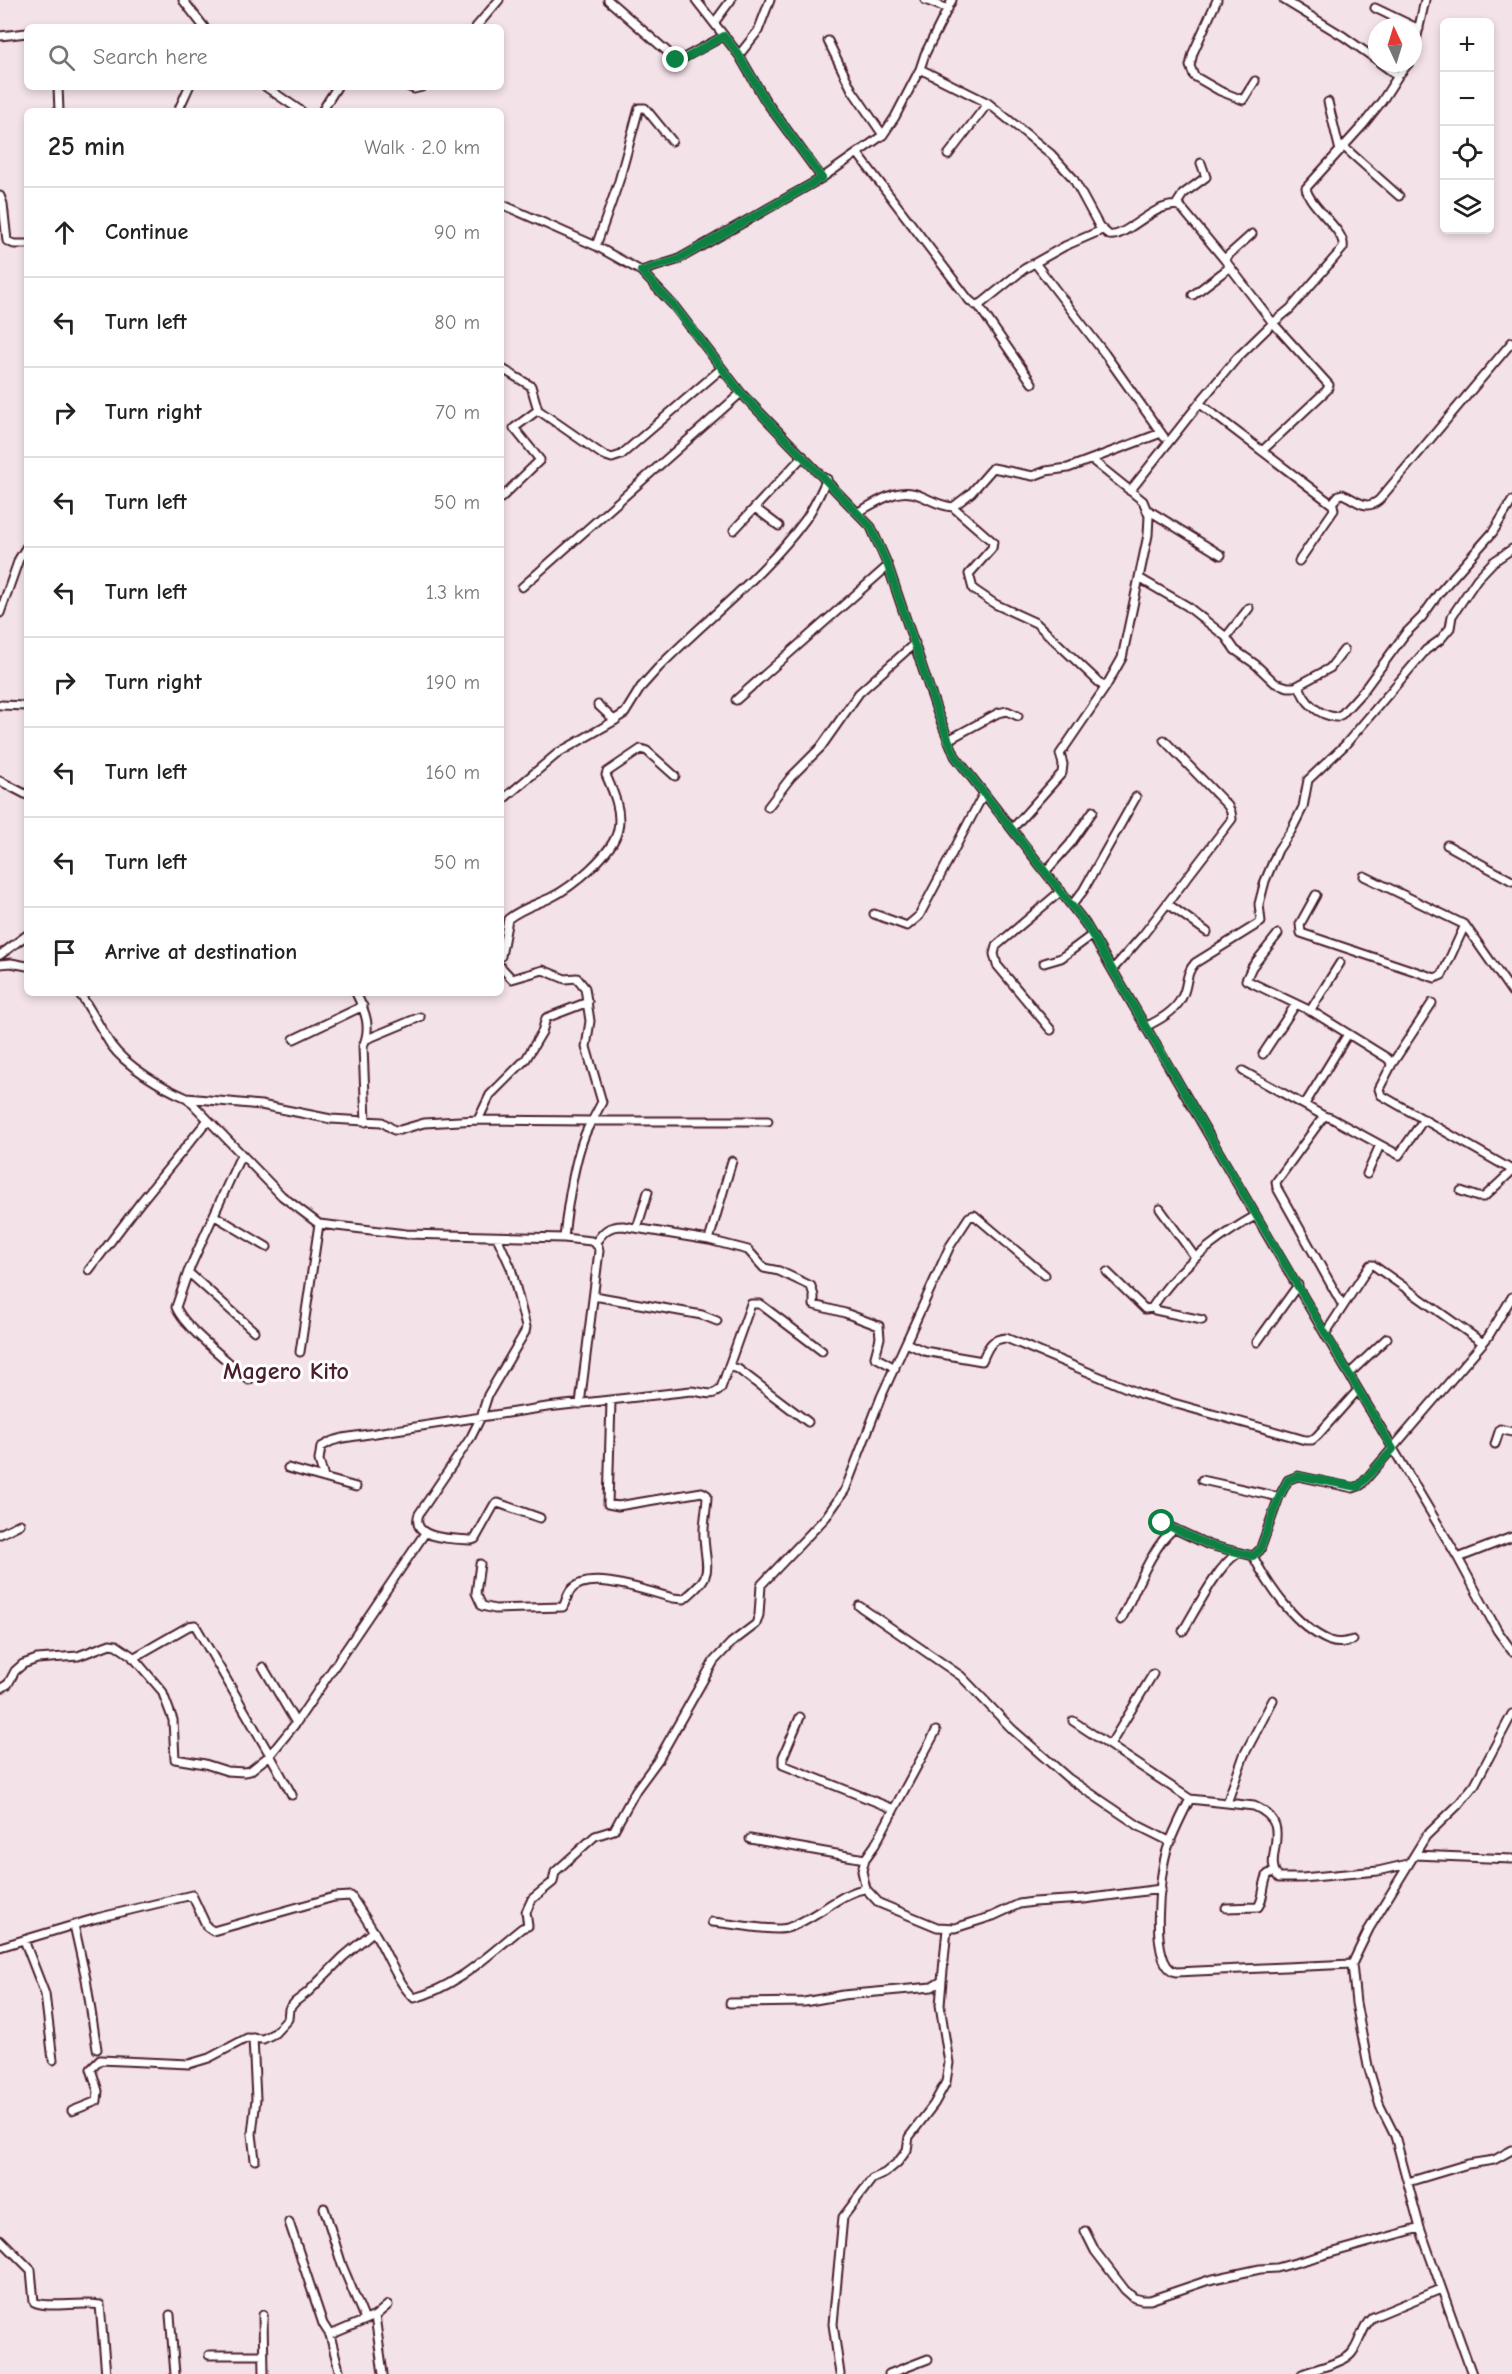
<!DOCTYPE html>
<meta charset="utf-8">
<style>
:root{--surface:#fff;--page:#f6f6f6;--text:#222;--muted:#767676;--line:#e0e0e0}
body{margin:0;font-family:"Comic Neue",sans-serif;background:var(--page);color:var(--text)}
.controls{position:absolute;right:18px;top:18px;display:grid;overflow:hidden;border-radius:9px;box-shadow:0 3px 9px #0003}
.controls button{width:54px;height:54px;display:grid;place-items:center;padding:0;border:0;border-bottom:2px solid var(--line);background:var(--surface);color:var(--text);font:30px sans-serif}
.compass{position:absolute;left:1368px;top:18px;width:54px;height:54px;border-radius:50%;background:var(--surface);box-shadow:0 3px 9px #0003;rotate:356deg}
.stop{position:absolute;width:18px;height:18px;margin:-14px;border:4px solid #0b8043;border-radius:50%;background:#fff}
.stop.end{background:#0b8043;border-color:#fff;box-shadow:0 2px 6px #0008}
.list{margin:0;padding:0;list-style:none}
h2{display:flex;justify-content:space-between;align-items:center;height:78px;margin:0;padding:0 24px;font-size:26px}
h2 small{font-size:20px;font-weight:400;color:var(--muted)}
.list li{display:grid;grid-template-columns:39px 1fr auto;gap:18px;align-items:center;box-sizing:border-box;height:90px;padding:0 24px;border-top:2px solid var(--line)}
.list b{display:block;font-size:22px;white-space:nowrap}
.list em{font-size:20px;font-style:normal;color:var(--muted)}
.icon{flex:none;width:33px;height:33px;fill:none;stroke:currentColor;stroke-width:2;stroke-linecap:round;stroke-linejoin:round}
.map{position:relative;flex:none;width:1512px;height:2374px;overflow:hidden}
.search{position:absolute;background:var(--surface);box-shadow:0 3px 9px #0003;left:24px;top:24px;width:480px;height:66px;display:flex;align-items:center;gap:15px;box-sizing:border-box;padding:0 21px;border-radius:9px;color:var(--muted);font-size:22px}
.panel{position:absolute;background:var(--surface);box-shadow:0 3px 9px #0003;left:24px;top:108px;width:480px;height:888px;border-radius:9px}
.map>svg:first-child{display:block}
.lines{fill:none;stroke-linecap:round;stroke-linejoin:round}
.minor-casing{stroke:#4a1f2b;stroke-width:11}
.minor{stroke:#fff;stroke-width:7}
.route{stroke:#0b8043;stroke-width:8}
.labels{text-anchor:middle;stroke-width:6;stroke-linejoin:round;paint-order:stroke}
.quarter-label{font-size:24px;font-weight:bold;fill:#4a1f2b;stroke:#fff}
</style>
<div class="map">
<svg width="1512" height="2374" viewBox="0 0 1512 2374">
<rect width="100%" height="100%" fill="#f3e2e8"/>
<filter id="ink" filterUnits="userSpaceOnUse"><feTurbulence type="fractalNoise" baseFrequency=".0167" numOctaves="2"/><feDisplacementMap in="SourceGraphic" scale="12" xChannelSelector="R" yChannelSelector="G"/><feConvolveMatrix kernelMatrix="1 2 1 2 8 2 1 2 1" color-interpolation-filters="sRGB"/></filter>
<g filter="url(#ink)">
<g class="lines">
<defs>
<path id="minor" d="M 183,0 L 204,27
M 608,0 L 678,61 L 724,36
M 696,0 L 739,55 L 765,100 L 822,178
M 925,0 L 948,9
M 1217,0 L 1193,53 L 1190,66 L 1194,76 L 1220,91 L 1243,100 L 1255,81
M 1284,0 L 1343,36 L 1377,60
M 1375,8 L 1419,29
M 714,23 L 731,0
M 476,27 L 499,0
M 0,36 L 27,33
M 828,41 L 852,90 L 883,135
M 1413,54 L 1425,0
M 739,55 L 758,31 L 770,0
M 1380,63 L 1398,76 L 1409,63
M 920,69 L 988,103 L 1051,154 L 1073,178 L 1099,226 L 1109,235 C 1126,239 1155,200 1180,206 L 1224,259 L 1273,323 L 1329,385 L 1327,390 L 1262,451
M 58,87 L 59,111
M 266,87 L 301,111
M 409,87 L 414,89 L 422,87
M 1328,102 L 1340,151
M 178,111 L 189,87
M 322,111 L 337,87
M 1344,147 L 1399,196
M 858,154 L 969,300 L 975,305 L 982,303 L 1024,269 L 1065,246 L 1102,230
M 948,155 L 988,103
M 0,196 L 3,204 L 7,241 L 14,244 L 27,244
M 501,204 L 596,246 L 641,271 L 674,306 L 741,393 L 871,527 L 888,566 L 938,714 L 955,756 L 1085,923 L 1325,1334 L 1458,1558 L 1497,1630 L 1512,1651
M 1176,205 L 1183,194 L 1206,177 L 1201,163
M 596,246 L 619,181 L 639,108 L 645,108 L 672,141
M 1224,259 L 1252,234
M 1035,263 L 1105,354 L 1164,437
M 641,271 L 677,260 L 822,178 L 883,135 L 895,117 L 920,69 L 925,54 L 952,0
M 1193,295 L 1230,267
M 978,305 L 1032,383
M 501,368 L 531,386 L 538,410 L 603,455 L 612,458 L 621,455 L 721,369
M 1199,403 L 1333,505 L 1334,510 L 1299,561
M 1130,491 L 1205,396 L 1237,358 L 1273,323 L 1290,309 L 1343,248 C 1347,231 1309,207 1306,188 L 1363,125 L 1382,101 L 1398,76
M 501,498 L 540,460 L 514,428 L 538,410
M 1332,503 L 1339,495 L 1342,494 C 1356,499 1365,512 1379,500 L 1512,342
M 953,507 L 993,542 L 992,548 L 969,574 L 973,589 L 995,604 L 1036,623 L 1105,688
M 755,508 L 779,526
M 1148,510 L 1221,555
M 858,512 C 878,502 899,485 921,496 C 933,501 940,506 953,507 L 971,493 L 993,468 L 1033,476 L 1046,471 L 1068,468 L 1161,433
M 734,530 L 803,456
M 1139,578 L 1187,606 L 1226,637 L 1249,608
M 522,587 L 741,393
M 0,613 L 19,559 L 27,546
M 1226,637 L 1235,650 L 1255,664 L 1275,683 L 1288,687 L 1295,687 L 1330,668 L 1344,650
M 1299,685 C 1304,702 1318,715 1336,717 L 1342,714 L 1364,690 L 1405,634 L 1422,617 L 1439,593 L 1493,532 L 1512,501
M 736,700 L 888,566
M 0,705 L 27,706
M 598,705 L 614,720 L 625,713 L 641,687 L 659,667 C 706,619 765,575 805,520 C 814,508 820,493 827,479
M 948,740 L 998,713 L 1007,711 L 1018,716
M 0,781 L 27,795
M 501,801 L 558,753 L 616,720
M 768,807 L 791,777 L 821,747 L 859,693 L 915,643
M 1013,828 L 1062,773 L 1063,764 L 1060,754 L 1105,688 L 1122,658 L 1148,535 L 1149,516 L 1143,501 L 1092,460
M 1447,845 L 1512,881
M 1046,871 L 1070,844 L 1093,811
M 1364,876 L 1465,925 L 1512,992
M 1316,895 L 1300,924 L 1301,933 L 1435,978 L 1442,975 L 1465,925
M 1168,904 L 1207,932
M 1072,905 L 1083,891 L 1136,797
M 874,914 L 907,926 L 919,916 L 984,793
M 1278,934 L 1252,967 L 1246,980 L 1313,1012 L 1387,1058 L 1390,1061 L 1391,1066 L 1379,1089 L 1381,1095 L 1512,1170
M 0,955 L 27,935
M 501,956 L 508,919 C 522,908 535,905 550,898 C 571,888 614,853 618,829 C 622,811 613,791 606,775 L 607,772 L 641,749 L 647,751 L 675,776
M 1044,963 L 1061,958 L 1092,935
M 0,964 L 11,963 L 27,966
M 1113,969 L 1143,935 L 1232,819 L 1231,812 L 1228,806 L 1164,740
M 79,993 C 91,1009 100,1028 111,1045 C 126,1066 163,1088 187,1098 L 282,1196 L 319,1224 L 406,1234 L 564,1238 C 567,1208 576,1144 592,1121 L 768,1121
M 356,993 C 365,1011 372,1027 363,1046 L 366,1122
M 1310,1011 L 1340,963
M 1147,1026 C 1159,1020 1174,1012 1181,999 C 1189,986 1184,975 1195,963 L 1261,922 L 1259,904 L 1265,881 L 1278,850 L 1291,831 L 1303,807 L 1308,780 L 1345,745 L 1426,650 L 1440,640 L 1450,628 L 1452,616 L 1477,579 L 1493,562 L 1512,549
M 1051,1030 L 997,965 L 994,954 L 996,946 L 1061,891
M 294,1039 L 363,1006
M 367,1039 L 420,1017
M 1263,1054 L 1296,1004
M 1392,1064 L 1432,1003
M 1243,1071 L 1324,1116
M 187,1098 L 261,1105 L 331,1119 L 382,1122 L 394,1130 L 400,1130 L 424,1123 L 478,1120 L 490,1095 L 526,1059 L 542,1032 L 546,1018 L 588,1002
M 1305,1104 L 1348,1034
M 478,1120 L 592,1121 L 602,1102 L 586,1047 L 590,1021 L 585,988 L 577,978 L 565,979 L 543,970 L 512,979 L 501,967
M 241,1155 L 188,1272 L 176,1307 C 184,1328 231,1363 249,1380
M 1367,1174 L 1380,1145
M 1461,1191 L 1478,1197 L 1484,1197 L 1512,1171
M 1160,1209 L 1195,1257
M 215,1216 L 267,1247
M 637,1228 L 648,1192
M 497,1237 L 511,1268 L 526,1327 L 525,1332 L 488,1395 L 481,1417 L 471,1437 L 419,1514 C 409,1540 456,1539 472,1540 L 475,1539 L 494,1505 L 498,1503 L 540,1518
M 564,1238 L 591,1241 L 598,1246 L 599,1251 L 580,1404
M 709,1240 L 732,1161
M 595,1243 C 604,1231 608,1226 623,1226 L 709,1240 L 748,1250 L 764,1268 L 779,1271 L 811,1286 L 814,1296 L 814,1305 L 845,1313 L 879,1326 L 880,1338 L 875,1357 L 895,1368
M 89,1270 L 140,1203 L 207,1121
M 188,1272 L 254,1331
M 1107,1272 L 1145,1309 L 1153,1308
M 594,1296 L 702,1315 L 717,1321
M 1343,1306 L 1277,1188 L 1276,1182 L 1324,1116 L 1331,1118 L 1399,1155 L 1424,1119
M 1202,1320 L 1155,1310 L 1153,1306 C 1178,1268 1216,1238 1255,1216
M 1325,1334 L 1370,1265 L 1373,1265 L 1483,1343
M 1257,1342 L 1298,1285
M 906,1343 L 924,1351 L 982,1361 C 988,1348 990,1339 1006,1338 L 1141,1394 L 1305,1440 L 1312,1440 L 1317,1436 L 1358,1390
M 300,1352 L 319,1224
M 729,1366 L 738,1369 L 808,1422
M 1349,1374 L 1387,1338
M 1495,1444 L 1500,1429 L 1512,1432
M 288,1468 L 356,1487
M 324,1478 L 319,1460 L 321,1447 L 332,1441 L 343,1438 L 547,1407 L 691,1391 C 703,1391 712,1399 721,1388 L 751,1304 L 760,1304 L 822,1351
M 1202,1480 L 1279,1497
M 1162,1523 L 1209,1545 L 1253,1556 L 1260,1550 L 1279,1497 L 1288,1480 L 1298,1476 L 1353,1488 L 1361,1485 L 1488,1337 L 1512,1297
M 0,1534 L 20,1524
M 1253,1556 C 1269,1587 1296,1627 1330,1641 C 1338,1644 1345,1642 1353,1640
M 1458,1558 L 1512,1537
M 480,1564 L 476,1593 L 482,1606 L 495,1609 L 563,1607 C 566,1602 567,1594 571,1590 C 589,1569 649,1592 673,1598 L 684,1599 C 715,1574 706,1571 704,1537 C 703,1524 707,1509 707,1495 L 702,1492 L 618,1506 L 608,1504 L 611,1401
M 859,1606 L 961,1676 L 1013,1730 L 1068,1778 L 1139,1826 L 1171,1842
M 1121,1620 C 1134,1595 1152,1545 1174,1529
M 1183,1631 C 1196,1610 1218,1565 1237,1554
M 133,1658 L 189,1626 L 195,1625 L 270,1755 L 296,1723 L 425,1533
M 263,1667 L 296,1723
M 0,1689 L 8,1684 L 15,1671 L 23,1664 L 37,1659 L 78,1656 L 110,1644 L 116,1645 L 132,1656 L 162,1691 L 173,1720 L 175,1759 L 205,1764 L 227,1771 L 244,1772 L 250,1771 L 270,1755 L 292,1795
M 800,1717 L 783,1757 L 783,1765 L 894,1809 L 875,1845 L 865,1859 L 862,1871 L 866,1889 L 879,1903 L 937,1927 L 955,1928 L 993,1916 L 1019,1904 L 1033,1902 L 1084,1899 L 1161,1889
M 1073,1721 L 1190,1799 L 1254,1806 C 1298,1825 1260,1857 1279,1878 L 1302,1878 L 1378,1871 L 1408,1864
M 1110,1745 L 1153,1674
M 1190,1799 C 1182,1815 1173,1832 1167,1850 C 1160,1871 1148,1967 1176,1972 L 1352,1964
M 1227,1803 L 1244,1755 L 1273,1700
M 894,1809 L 936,1731
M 750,1839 L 865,1859
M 1415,1855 L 1512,1859
M 1226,1908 L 1258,1907 C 1265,1897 1262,1885 1268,1874 L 1274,1872
M 712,1922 C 728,1923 774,1932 787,1928 C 812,1921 844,1890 866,1889
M 74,1925 L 86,1979 L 97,2049
M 24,1940 L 45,1994 L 53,2060
M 0,1947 L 97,1918 L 192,1895 L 207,1927 L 213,1931 L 334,1897 L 351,1896 C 360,1910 369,1923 377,1937 C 389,1957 397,1982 414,1998 C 457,1987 488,1955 522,1928 L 528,1926 L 526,1912 L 532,1899 L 553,1882 L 555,1872 L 595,1836 L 614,1830 L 636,1790 L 658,1760 L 714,1661 L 731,1643 L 756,1624 L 759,1615 L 761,1585 L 826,1517 L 845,1490 L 881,1397 L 950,1246 L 969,1217 L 974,1215 L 1045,1275
M 730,2003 L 804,2002 L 843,1995 L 932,1987 L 942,1981 L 947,1929
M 253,2038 L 256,2099 L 252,2134 L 255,2160
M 72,2111 L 97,2101 L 98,2091 L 91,2069 L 100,2060 L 189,2064 L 209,2058 L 247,2038 L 263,2039 L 275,2033 L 288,2019 L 289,2009 L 295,2002 L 308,1992 L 343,1957 L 374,1931
M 1408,2182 L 1468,2164 L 1494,2160 L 1512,2150
M 324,2208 L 342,2265 L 365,2320
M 289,2222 L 323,2324 L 330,2335 L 340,2374
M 1085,2231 L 1095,2251 L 1125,2290 L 1134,2298 L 1142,2300 L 1150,2300 L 1209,2280 L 1260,2269 L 1277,2268 L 1420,2228
M 0,2239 L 31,2270 L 34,2302 C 47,2309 81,2301 100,2305 L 106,2374
M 170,2315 L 175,2374
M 263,2315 L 264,2374
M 375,2316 L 383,2374
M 330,2335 L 375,2316 L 388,2305
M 209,2355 L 263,2355
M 840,2374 L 833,2324 L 843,2217 L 872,2179 L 885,2173 L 898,2162 L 907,2150 L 909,2137 L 934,2104 L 946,2082 L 949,2063 L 940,2005 L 942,1981
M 889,2374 L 928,2359
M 1302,2374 C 1314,2369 1343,2363 1351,2354 C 1361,2343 1361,2326 1373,2317 L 1441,2289
M 1472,2374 L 1420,2228 L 1395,2136 L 1380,2106 L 1368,2066 L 1356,2003 L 1352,1964 L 1369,1929 L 1426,1836 L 1458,1805 L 1475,1784 L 1512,1714"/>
</defs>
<use href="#minor" class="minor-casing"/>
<use href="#minor" class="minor"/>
</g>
</g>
<g class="lines" filter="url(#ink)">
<path class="route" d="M 676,60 L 682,60 L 724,36 L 739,55 L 765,100 L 822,178 L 677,260 L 641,271 L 674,306 L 741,393 L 871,527 L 888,566 L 938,714 L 955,756 L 1085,923 L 1393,1449 L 1358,1487 L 1298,1476 L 1288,1480 L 1279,1497 L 1260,1550 L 1253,1556 L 1209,1545 L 1162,1523"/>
</g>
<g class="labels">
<g class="quarter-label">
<text x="286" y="1379">Magero Kito</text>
</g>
</g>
</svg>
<div class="controls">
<button>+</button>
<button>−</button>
<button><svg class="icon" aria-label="locate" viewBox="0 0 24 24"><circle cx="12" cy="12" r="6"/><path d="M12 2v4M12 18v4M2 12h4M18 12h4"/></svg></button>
<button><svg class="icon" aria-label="layers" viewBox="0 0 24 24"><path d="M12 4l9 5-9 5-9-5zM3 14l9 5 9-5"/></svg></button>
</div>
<svg class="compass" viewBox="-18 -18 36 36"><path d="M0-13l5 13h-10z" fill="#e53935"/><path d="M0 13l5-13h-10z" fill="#767676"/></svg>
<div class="stop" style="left:1162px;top:1523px"></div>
<div class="stop end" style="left:676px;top:60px"></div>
<div class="search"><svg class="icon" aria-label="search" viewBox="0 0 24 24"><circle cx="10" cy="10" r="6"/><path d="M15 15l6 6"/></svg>Search here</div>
<section class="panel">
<h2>25 min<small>Walk · 2.0 km</small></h2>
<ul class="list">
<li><svg class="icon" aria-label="ahead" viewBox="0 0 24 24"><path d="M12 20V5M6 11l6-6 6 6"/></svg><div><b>Continue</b></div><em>90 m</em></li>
<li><svg class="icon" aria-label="left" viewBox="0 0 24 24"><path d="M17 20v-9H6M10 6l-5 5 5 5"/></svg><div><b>Turn left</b></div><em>80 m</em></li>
<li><svg class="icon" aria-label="right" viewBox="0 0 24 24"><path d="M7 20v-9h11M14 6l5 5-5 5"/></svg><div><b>Turn right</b></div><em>70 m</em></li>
<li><svg class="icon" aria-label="left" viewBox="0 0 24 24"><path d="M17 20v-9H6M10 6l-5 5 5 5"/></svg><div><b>Turn left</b></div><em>50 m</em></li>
<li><svg class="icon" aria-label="left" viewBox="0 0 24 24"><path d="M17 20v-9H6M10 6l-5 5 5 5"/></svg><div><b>Turn left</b></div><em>1.3 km</em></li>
<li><svg class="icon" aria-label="right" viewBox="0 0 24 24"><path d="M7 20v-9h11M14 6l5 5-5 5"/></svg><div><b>Turn right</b></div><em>190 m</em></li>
<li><svg class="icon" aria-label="left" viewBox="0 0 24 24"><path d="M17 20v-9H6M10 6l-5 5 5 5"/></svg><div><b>Turn left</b></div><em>160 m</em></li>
<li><svg class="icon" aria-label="left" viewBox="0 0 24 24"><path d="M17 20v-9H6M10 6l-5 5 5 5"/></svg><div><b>Turn left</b></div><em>50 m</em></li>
<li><svg class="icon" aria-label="arrive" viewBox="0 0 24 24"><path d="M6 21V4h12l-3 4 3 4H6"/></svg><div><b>Arrive at destination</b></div></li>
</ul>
</section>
</div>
